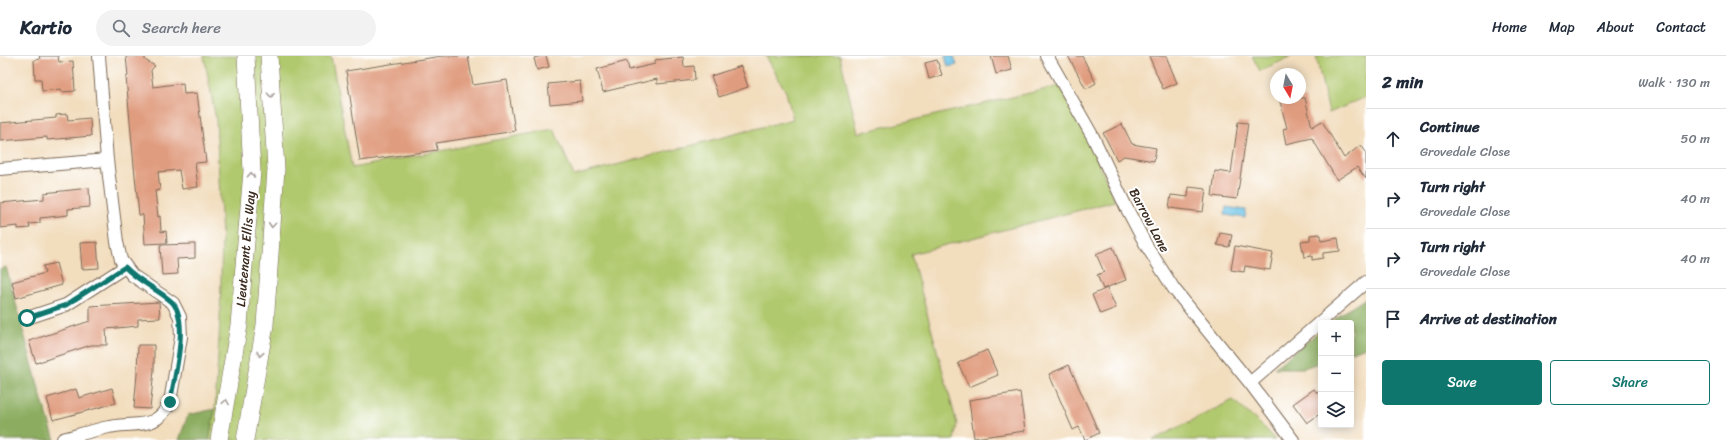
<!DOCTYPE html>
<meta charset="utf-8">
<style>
:root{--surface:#fff;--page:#f2f2f3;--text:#1f2937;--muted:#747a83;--line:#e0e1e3;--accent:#0f766e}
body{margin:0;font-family:Sriracha,sans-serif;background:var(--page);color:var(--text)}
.controls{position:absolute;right:12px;bottom:12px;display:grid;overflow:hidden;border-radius:4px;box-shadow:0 2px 10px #0003}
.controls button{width:36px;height:36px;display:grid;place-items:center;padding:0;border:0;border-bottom:1px solid var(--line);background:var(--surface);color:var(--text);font:20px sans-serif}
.compass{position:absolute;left:1270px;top:12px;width:36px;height:36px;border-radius:50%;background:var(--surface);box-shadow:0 2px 10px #0003;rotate:170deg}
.stop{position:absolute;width:12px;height:12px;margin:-9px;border:3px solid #0f766e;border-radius:50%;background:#fff}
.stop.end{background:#0f766e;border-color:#fff;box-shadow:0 1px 4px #0008}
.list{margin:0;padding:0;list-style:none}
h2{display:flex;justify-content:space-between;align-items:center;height:52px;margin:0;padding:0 16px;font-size:17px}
h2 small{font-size:13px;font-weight:400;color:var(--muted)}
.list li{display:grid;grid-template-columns:26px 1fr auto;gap:12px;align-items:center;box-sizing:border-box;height:60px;padding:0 16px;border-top:1px solid var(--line)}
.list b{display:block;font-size:15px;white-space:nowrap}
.list p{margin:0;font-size:13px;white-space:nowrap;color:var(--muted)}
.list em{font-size:13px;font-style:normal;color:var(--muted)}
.actions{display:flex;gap:8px;padding:12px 16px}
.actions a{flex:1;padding:9px 0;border:1px solid var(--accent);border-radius:4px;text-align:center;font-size:14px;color:var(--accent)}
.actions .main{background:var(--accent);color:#fff}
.icon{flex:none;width:22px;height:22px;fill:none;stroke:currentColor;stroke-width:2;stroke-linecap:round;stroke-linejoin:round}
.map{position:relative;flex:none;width:1366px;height:384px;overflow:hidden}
header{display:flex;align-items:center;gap:24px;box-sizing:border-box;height:56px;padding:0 20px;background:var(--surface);border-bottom:1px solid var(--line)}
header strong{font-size:19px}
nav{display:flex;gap:22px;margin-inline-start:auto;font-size:14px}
.search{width:280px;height:36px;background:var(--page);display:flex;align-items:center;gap:10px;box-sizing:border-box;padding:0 14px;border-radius:22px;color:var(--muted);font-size:15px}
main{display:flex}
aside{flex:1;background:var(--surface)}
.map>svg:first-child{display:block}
.green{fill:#b1c96e;stroke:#767a46}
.forest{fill:#8cad61;stroke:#646c40}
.water{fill:#6ac2e7;stroke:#527682}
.building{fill:#e09c7f}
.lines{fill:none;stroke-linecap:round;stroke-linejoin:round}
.minor-casing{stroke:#7b6956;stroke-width:14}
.secondary-casing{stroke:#7b6956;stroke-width:18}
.minor{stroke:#fff;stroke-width:12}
.secondary{stroke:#fff;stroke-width:17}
.oneway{stroke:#a79f9a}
.route{stroke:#0f766e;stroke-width:5}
.labels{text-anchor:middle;stroke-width:4;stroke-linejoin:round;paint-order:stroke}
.street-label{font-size:13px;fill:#3b2a1e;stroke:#fff}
</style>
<header>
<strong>Kartio</strong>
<div class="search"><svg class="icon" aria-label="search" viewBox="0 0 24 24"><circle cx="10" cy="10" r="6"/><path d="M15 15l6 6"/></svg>Search here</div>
<nav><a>Home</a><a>Map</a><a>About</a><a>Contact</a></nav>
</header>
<main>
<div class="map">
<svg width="1366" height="384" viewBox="0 0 1366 384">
<rect width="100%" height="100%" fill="#fff"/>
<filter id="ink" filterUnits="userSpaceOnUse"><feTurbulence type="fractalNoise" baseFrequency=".025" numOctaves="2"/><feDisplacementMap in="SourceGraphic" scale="8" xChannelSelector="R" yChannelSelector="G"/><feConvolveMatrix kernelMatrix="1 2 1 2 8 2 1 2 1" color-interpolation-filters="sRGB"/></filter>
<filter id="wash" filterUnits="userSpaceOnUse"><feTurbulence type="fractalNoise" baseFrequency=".012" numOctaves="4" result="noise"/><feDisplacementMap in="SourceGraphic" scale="16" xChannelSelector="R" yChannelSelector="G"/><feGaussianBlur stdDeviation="0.9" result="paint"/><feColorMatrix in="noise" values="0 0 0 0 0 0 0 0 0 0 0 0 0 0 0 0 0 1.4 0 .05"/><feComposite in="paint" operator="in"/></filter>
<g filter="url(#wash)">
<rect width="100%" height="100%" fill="#f2ddbd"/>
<path class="green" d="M 204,0 L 331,0 L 352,112 L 554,73 L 574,120 L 793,63 L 786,36 L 766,0 L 840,0 L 858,77 L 1060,30 L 1087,80 L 1115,145 L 911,198 L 957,368 L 954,384 L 209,384 L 215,353 L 220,264 L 222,181 L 216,64 Z
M 1252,0 L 1292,0 L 1260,15 Z
M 1316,0 L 1366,0 L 1366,41 L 1329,57 Z
M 1233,344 L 1268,375 L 1275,384 L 1153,384 Z"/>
<path class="forest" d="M 6,211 L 42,344 L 55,384 L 0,384 L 0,213 Z
M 1366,242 L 1366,291 L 1351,296 L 1351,267 L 1330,267 L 1346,255 Z
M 1321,274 L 1321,306 L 1304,312 L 1274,312 Z
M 215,353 L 209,384 L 179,384 L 188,359 Z"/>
<path class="water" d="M 945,0 L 954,0 L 957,9 L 948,11 Z
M 1226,151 L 1246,154 L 1245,162 L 1225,159 Z"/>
<g id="blocks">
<path class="building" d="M 39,0 L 58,0 L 59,6 L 73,5 L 75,35 L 62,36 L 61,33 L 42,35 L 41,23 L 35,23 L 34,4 L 40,3 Z
M 126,0 L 145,0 L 145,4 L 155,10 L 151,14 L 153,31 L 183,27 L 184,38 L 197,37 L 206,106 L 195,107 L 198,131 L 182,133 L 179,114 L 158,116 L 160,134 L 155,135 L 158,161 L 160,160 L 161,176 L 166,175 L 167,187 L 145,188 L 143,159 L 139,159 L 134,110 L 126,21 L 128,20 Z
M 442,0 L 468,0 L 473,29 L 507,24 L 515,75 L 436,87 L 437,94 L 360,105 L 346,15 Z
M 541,0 L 546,0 L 549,11 L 537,14 L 534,2 Z
M 991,0 L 1008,0 L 1012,14 L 996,18 Z
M 1068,0 L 1082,0 L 1096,27 L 1086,33 Z
M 1149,0 L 1166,0 L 1177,27 L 1163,33 Z
M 683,1 L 684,11 L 694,10 L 695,24 L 657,28 L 657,23 L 603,36 L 597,13 L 627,5 L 629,14 L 655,8 L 655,4 Z
M 937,4 L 942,19 L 929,23 L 925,7 Z
M 741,10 L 748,31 L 719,41 L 711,20 Z
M 580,25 L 582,45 L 550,48 L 548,28 Z
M 1279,42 L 1305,42 L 1312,71 L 1322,65 L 1344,102 L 1361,89 L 1366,96 L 1366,123 L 1357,111 L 1337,124 L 1312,82 L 1286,88 L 1283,73 L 1287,72 Z
M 67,58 L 68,64 L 90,62 L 91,80 L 47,84 L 47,81 L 0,85 L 0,67 L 56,62 L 56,59 Z
M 1238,66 L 1248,67 L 1237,143 L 1212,140 L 1215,115 L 1231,117 Z
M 1122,68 L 1132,88 L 1156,92 L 1154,105 L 1124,100 L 1117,104 L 1103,77 Z
M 1189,131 L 1206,133 L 1203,156 L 1169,152 L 1171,139 L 1188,141 Z
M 89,132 L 90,151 L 68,153 L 68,159 L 40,162 L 40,167 L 29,168 L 30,172 L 18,173 L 18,170 L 0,172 L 0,147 L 44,143 L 44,137 Z
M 1220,177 L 1232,179 L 1229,191 L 1217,189 Z
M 1320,178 L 1321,185 L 1338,182 L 1340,195 L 1323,197 L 1323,202 L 1312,204 L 1312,200 L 1304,201 L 1301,185 L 1310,184 L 1310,179 Z
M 97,186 L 99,212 L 82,213 L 80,187 Z
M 195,188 L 195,202 L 177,203 L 178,218 L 162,219 L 160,189 Z
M 1235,190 L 1273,197 L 1270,214 L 1245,210 L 1244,216 L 1231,214 Z
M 1113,191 L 1126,224 L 1103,233 L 1097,219 L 1104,216 L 1096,198 Z
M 56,207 L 62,229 L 16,242 L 12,226 L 45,217 L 43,210 Z
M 1107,232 L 1116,252 L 1100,258 L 1092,239 Z
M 159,246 L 160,262 L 138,263 L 138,270 L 106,273 L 107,289 L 91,289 L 36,307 L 29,285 L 90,265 L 90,250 Z
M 138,289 L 154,289 L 154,314 L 150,353 L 134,352 L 137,318 Z
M 987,294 L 998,319 L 969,331 L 958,307 Z
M 1069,309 L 1099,377 L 1085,384 L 1079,371 L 1073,374 L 1049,318 Z
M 112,332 L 116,347 L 53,364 L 47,342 L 76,333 L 79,342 Z
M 1314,333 L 1317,337 L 1321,334 L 1321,357 L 1307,367 L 1293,348 Z
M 1020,336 L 1025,375 L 974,382 L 969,344 Z"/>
</g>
</g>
<g filter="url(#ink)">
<use href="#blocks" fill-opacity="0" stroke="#7b6956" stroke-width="1"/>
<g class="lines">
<defs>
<path id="minor" d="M 1047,0 L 1093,81 L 1126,151 L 1146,189 L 1174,233 L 1250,327 L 1293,384
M 0,113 L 107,104
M 27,262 L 66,249 L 125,211
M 1250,327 L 1366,226
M 63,383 C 78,379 94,374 109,371 C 135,365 156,376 170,346 L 181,281 L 180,261 L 173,247 L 132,219 L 121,204 L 117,186 L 107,104 L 99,0"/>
<path id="secondary" d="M 219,384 L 239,269 L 252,115 L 246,0
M 245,384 L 265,269 L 276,113 L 269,0"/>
</defs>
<use href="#minor" class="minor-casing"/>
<use href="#secondary" class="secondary-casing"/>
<use href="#minor" class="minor"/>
<use href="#secondary" class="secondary"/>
</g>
<defs><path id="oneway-chevron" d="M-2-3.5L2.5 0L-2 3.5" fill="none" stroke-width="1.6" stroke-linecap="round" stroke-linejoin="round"/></defs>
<g class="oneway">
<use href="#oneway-chevron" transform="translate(271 39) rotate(87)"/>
<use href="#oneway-chevron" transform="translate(251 119) rotate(-87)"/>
<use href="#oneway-chevron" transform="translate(272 169) rotate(94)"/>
<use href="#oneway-chevron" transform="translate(260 298) rotate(100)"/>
<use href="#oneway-chevron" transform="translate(226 346) rotate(-81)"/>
</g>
</g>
<g class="lines" filter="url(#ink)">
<path class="route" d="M 27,262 L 66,249 L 125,211 C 139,226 158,233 172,246 C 190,264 174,323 170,346"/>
</g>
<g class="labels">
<g class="street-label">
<text transform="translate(1150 164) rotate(62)" y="5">Barrow Lane</text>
<text transform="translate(245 193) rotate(-85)" y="5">Lieutenant Ellis Way</text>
</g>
</g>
</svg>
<div class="controls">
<button>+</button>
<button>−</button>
<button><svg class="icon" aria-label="layers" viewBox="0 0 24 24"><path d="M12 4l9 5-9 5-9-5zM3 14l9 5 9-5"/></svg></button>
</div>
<svg class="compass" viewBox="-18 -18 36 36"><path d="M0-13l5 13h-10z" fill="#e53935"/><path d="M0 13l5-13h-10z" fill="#747a83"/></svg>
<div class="stop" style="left:27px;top:262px"></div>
<div class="stop end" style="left:170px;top:346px"></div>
</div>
<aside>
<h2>2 min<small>Walk · 130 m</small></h2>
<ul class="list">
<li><svg class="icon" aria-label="ahead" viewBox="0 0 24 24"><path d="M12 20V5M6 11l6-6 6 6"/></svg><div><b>Continue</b><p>Grovedale Close</p></div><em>50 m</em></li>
<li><svg class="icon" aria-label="right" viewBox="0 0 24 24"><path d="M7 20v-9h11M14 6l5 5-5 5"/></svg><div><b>Turn right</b><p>Grovedale Close</p></div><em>40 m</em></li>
<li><svg class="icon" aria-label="right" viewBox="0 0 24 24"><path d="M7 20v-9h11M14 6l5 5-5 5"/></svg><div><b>Turn right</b><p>Grovedale Close</p></div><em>40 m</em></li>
<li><svg class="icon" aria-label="arrive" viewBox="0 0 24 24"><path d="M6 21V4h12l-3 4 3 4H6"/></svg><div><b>Arrive at destination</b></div></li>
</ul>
<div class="actions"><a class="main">Save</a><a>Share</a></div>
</aside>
</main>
